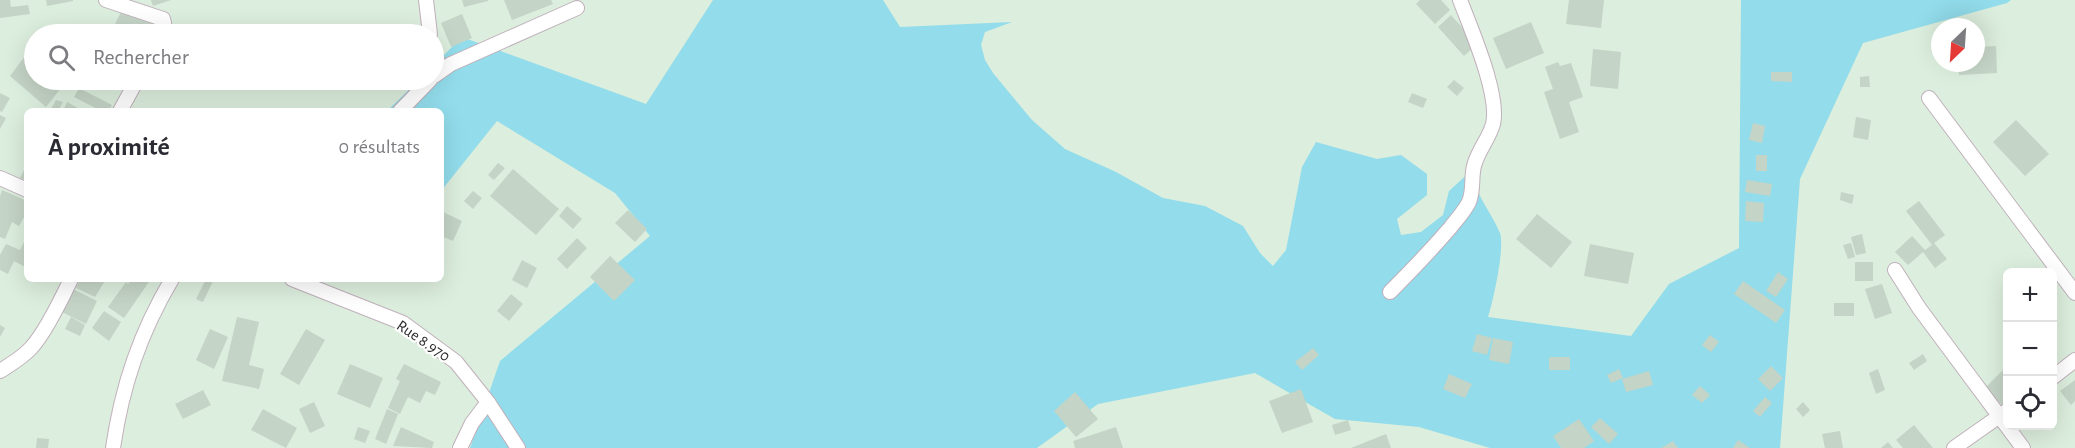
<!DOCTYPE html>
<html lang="fr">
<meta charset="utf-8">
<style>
:root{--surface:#fff;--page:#f2f2f3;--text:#2b2b33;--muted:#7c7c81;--line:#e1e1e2}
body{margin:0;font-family:"Alegreya Sans",sans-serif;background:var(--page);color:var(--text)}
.controls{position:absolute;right:18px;bottom:18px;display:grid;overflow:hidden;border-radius:9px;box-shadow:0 6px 24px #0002}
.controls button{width:54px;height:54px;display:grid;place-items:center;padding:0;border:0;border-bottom:2px solid var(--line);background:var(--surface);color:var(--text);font:30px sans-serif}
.compass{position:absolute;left:1931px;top:18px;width:54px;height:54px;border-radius:50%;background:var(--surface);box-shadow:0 6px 24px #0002;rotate:205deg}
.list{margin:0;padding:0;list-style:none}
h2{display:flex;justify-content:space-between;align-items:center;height:78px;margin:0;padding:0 24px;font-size:26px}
h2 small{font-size:20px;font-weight:400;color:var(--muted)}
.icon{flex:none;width:33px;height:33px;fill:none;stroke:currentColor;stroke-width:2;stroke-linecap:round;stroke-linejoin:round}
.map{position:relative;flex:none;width:2075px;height:448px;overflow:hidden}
.search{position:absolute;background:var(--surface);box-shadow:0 6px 24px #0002;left:24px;top:24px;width:420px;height:66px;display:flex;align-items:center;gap:15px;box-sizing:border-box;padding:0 21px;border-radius:33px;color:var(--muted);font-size:22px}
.panel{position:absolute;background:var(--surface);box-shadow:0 6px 24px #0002;left:24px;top:108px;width:420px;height:174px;border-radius:9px}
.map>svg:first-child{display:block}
.green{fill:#92dceb}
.building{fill:#c4d4c6}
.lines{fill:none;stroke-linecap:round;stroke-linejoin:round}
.minor-casing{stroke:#c0b0bb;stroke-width:16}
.minor{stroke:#fff;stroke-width:14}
.labels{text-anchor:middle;stroke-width:4.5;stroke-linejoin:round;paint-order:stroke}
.street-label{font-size:16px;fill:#2b2b2b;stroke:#fff}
</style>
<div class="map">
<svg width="2075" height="448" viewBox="0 0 2075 448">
<rect width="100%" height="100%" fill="#dceedd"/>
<path class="green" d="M 713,0 L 883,0 L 900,27 L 1012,22 L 985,32 L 981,45 L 985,60 L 993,73 L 1032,120 L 1065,149 L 1116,172 L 1163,198 L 1205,206 L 1243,226 L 1260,253 L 1273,266 L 1286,250 L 1302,167 L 1316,142 L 1377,159 L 1401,155 L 1427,174 L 1427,195 L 1397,219 L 1401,235 L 1421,232 L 1443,215 L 1449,191 L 1473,169 C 1473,193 1491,211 1500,233 C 1505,248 1493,302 1488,317 L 1631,336 L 1669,284 L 1739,248 L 1741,0 L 2011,0 L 2007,3 L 1863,43 L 1800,179 L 1780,448 L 1490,448 L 1419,427 L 1335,419 L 1255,373 L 1098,404 L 1037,448 L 470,448 L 500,361 L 650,236 L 615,193 L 497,121 L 441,191 L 441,111 L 388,110 L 419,80 L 434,80 L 434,65 L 462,37 L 646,104 Z"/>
<path class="building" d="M 0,0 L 10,0 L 11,7 L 28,5 L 30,14 L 0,18 Z
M 46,0 L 73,0 L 73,1 L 47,6 Z
M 151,0 L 171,0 L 153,6 Z
M 462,0 L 488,0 L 488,1 L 464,7 Z
M 504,0 L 551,0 L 553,4 L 512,20 Z
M 1420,0 L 1441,0 L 1450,10 L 1435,24 L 1416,4 Z
M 1569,0 L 1604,0 L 1601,28 L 1566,24 Z
M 123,8 L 153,24 L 147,34 L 110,34 Z
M 462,14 L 472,38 L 451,47 L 441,23 Z
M 1451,15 L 1477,44 L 1464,56 L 1438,27 Z
M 1531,22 L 1544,53 L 1506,69 L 1493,38 Z
M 177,24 L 191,34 L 169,34 Z
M 1996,46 L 1997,73 L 1959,75 L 1958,63 L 1976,63 L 1976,47 Z
M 1593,49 L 1621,52 L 1618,89 L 1590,86 Z
M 25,56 L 34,65 L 34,80 L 51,80 L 61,88 L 46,107 L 10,76 Z
M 1558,62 L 1560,66 L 1571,63 L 1583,97 L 1569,102 L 1579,132 L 1560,139 L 1544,92 L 1553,89 L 1545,67 Z
M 1771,72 L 1792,72 L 1792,82 L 1771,81 Z
M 1869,76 L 1870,87 L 1860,87 L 1860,77 Z
M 1454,80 L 1464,88 L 1457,96 L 1447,87 Z
M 79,88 L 112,105 L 109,111 L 101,111 L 74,97 Z
M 0,93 L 10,98 L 2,112 L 0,111 Z
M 1412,93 L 1427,99 L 1423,108 L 1408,102 Z
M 56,100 L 63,102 L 58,111 L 51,109 Z
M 67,102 L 83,111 L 63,111 Z
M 0,115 L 6,118 L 0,129 Z
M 1856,117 L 1871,120 L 1868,140 L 1853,137 Z
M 2016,120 L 2049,154 L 2025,176 L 1993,142 Z
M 1753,123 L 1765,126 L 1762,143 L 1749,140 Z
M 1756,155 L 1767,155 L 1767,171 L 1756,171 Z
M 498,163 L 505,168 L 494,180 L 488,175 Z
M 513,169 L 559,209 L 536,235 L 490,196 Z
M 24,170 L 27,172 L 27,181 L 20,178 Z
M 1747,180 L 1772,184 L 1770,196 L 1745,192 Z
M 2,190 L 27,201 L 27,212 L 19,226 L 12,222 L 5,239 L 0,237 L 0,196 Z
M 473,191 L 482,198 L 473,209 L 464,201 Z
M 1841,192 L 1854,195 L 1852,204 L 1840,200 Z
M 1746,201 L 1764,203 L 1763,222 L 1745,221 Z
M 1919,201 L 1945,235 L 1934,243 L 1947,259 L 1935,268 L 1923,252 L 1908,265 L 1895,252 L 1912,236 L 1925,250 L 1932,245 L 1906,211 Z
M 567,206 L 582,219 L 573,229 L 559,216 Z
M 628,210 L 647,229 L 635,242 L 615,223 Z
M 441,211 L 462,221 L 453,241 L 441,236 Z
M 1537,214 L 1572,242 L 1551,268 L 1516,239 Z
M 1862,234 L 1866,253 L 1856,255 L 1851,237 Z
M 27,236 L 27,268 L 14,261 L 8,274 L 0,270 L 0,255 L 6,244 L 20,250 Z
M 577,238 L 587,248 L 567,269 L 557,259 Z
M 1851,243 L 1855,257 L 1848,259 L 1843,245 Z
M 1590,244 L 1634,253 L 1628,284 L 1584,276 Z
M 610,256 L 635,280 L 614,301 L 590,277 Z
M 522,260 L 537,268 L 527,288 L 512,280 Z
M 1855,262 L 1873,262 L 1873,281 L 1855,281 Z
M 1778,272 L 1788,279 L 1776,297 L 1766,291 Z
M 80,279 L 106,279 L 95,297 L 76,288 Z
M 132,279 L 151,279 L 124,318 L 108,307 L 126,282 L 128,284 Z
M 206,279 L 214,279 L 203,302 L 196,299 Z
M 1743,281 L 1785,310 L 1776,323 L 1734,294 Z
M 1882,284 L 1892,313 L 1875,319 L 1865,289 Z
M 73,289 L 97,301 L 86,324 L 62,312 Z
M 511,294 L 523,304 L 509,321 L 497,311 Z
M 1834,303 L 1854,303 L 1854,316 L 1834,316 Z
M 104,311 L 121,322 L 109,341 L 92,328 Z
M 71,317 L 85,325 L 80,336 L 65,329 Z
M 237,317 L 259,322 L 249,365 L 264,369 L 259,389 L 222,381 Z
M 0,325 L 5,328 L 0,337 Z
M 210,329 L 228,337 L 214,369 L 196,360 Z
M 306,329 L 325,340 L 299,385 L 280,374 Z
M 1477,334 L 1492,338 L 1487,355 L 1472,351 Z
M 1710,335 L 1719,342 L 1711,352 L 1702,345 Z
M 1493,338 L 1513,342 L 1509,364 L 1489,360 Z
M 1313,348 L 1319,355 L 1302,370 L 1295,362 Z
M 1923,354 L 1927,361 L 1914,370 L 1909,363 Z
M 1549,357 L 1570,357 L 1570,370 L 1549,370 Z
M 350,364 L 383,378 L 370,408 L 337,394 Z
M 404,364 L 441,382 L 435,395 L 426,391 L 420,403 L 408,397 L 400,414 L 388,408 L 400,381 L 396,379 Z
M 1771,366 L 1783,378 L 1770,391 L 1758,379 Z
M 2005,368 L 2008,370 L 2008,404 L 2004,407 L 1985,388 Z
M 1619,369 L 1623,378 L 1611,383 L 1607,375 Z
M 1878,369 L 1885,390 L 1876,394 L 1869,373 Z
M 1649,371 L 1653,385 L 1626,392 L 1622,379 Z
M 1449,374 L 1472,384 L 1465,398 L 1443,389 Z
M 2075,380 L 2075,401 L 2071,405 L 2060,391 Z
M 1700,386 L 1710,395 L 1702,403 L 1692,395 Z
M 1301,389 L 1313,422 L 1282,433 L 1269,401 Z
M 203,390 L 211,405 L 183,419 L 175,404 Z
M 1075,392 L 1098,419 L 1076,437 L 1054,411 Z
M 1765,397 L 1772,403 L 1760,417 L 1753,411 Z
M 314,402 L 325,426 L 310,433 L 299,409 Z
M 1803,402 L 1810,410 L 1803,417 L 1796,409 Z
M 263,409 L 297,428 L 286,448 L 251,430 Z
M 387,409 L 398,414 L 386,444 L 375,439 Z
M 1600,418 L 1618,434 L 1609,444 L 1591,427 Z
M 1579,419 L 1594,441 L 1584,448 L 1561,448 L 1553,436 Z
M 1348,420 L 1351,430 L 1335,435 L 1332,425 Z
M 1914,425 L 1933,448 L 1903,448 L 1896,440 Z
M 358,427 L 370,431 L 365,443 L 354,439 Z
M 401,427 L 434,442 L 432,448 L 393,446 Z
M 1116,427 L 1123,448 L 1075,448 L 1073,441 Z
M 1840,431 L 1843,448 L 1825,448 L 1822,434 Z
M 1386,434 L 1391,448 L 1351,448 Z
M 37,438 L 49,439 L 48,448 L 36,448 Z
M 1738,440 L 1750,448 L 1733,448 Z
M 1673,441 L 1678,448 L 1661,448 Z
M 1888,442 L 1893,448 L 1881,448 Z"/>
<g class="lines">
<defs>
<path id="minor" d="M 106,0 L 163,19 L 164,23 L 159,34
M 426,0 L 430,34
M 434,52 L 441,70
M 434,76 L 451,64 L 577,8
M 1929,98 L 2075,293
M 120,111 L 137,80
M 400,111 L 430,80
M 0,178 L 27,190
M 1895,270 L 1919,308 L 2023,448
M 292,279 L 403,323 L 456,362 L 488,402 L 518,448
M 1390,292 C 1411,271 1431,250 1450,228 C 1457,219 1464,212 1469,202 C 1474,190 1471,177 1474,166 C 1478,150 1489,139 1493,124 C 1500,95 1471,29 1460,0
M 0,371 C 11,364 22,358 31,348 C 45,333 62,298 71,279
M 2052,378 L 2075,360
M 113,448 C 122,386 140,333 172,279
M 460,448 L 472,423 L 488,402
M 1954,448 L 2008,410"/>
</defs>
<use href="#minor" class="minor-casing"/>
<use href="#minor" class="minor"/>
</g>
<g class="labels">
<g class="street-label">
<text transform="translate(424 340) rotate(34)" y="6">Rue 8.970</text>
</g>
</g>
</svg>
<div class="controls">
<button>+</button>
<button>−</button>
<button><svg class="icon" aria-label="locate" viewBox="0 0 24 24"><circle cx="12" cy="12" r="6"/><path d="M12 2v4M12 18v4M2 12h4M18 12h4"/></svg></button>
</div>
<svg class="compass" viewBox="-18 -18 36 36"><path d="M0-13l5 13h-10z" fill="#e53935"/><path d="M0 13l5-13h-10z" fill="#7c7c81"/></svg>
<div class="search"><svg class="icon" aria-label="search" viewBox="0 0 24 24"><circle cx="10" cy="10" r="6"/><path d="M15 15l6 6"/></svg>Rechercher</div>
<section class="panel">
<h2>À proximité<small>0 résultats</small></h2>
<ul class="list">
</ul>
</section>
</div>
